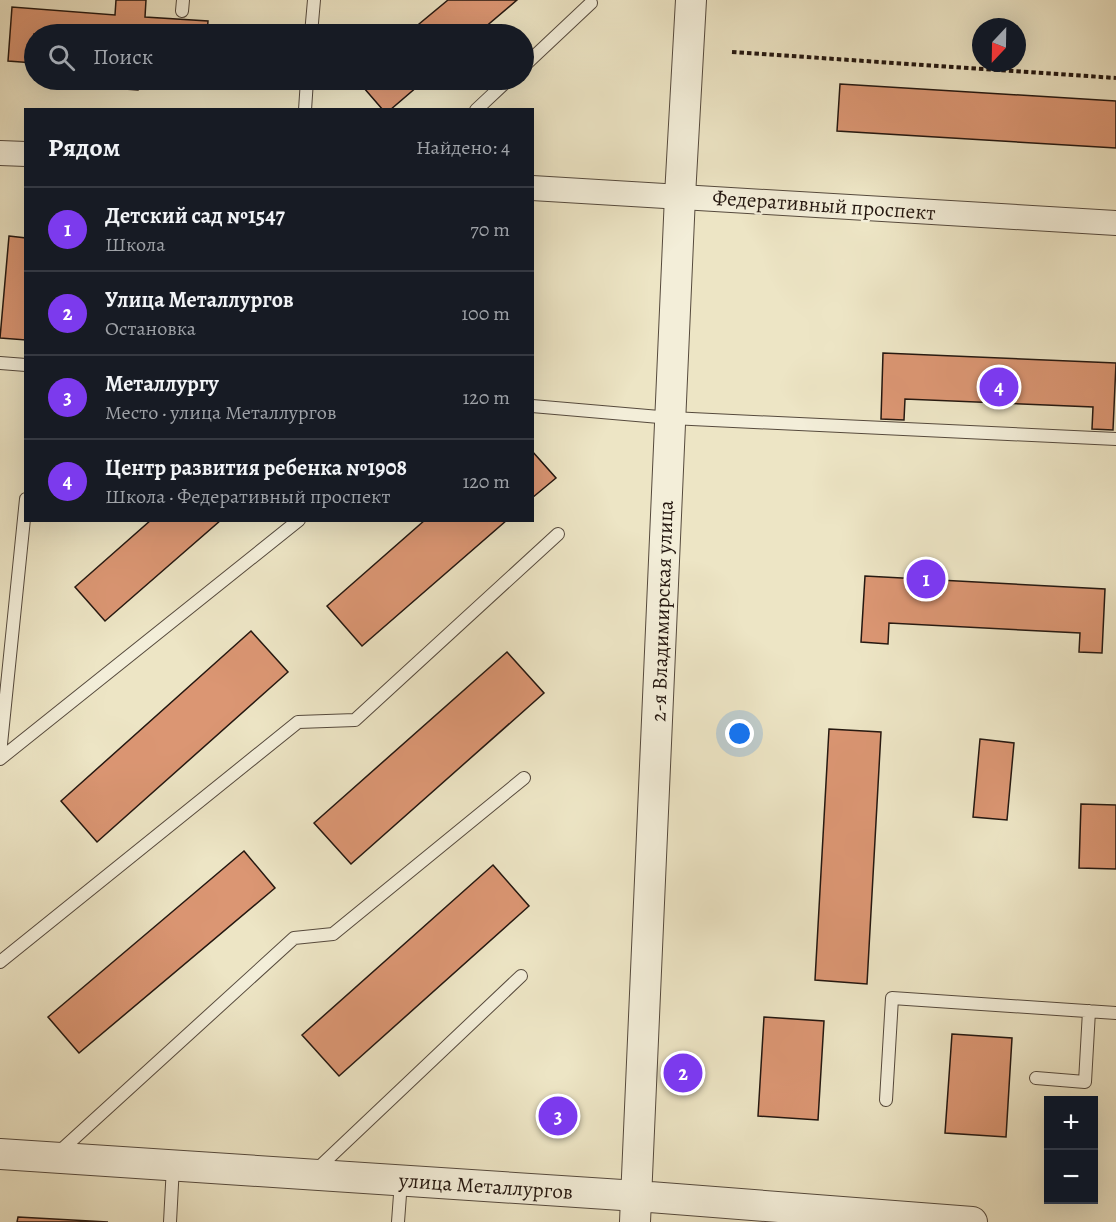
<!DOCTYPE html>
<html lang="ru">
<meta charset="utf-8">
<style>
:root{--surface:#171b24;--page:#20242c;--text:#f1f3f6;--muted:#9ea1a6;--line:#363941;--accent:#7c3aed}
body{margin:0;font-family:Alegreya,serif;background:var(--page);color:var(--text)}
.controls{position:absolute;right:18px;bottom:18px;display:grid;overflow:hidden;border-radius:0px;box-shadow:0 6px 24px #0002}
.controls button{width:54px;height:54px;display:grid;place-items:center;padding:0;border:0;border-bottom:2px solid var(--line);background:var(--surface);color:var(--text);font:30px sans-serif}
.compass{position:absolute;left:972px;top:18px;width:54px;height:54px;border-radius:50%;background:var(--surface);box-shadow:0 6px 24px #0002;rotate:202deg}
.you{position:absolute;left:740px;top:734px;width:21px;height:21px;margin:-15px;border:4px solid #fff;border-radius:50%;background:#1a73e8;box-shadow:0 0 0 9px #1a73e833}
.badge{display:grid;place-items:center;width:39px;height:39px;border-radius:50%;background:var(--accent);color:#fff;font-size:20px;font-weight:700}
.pin{position:absolute;translate:-50% -50%;border:3px solid #fff;box-shadow:0 2px 6px #0006}
.list{margin:0;padding:0;list-style:none}
h2{display:flex;justify-content:space-between;align-items:center;height:78px;margin:0;padding:0 24px;font-size:26px}
h2 small{font-size:20px;font-weight:400;color:var(--muted)}
.list li{display:grid;grid-template-columns:39px 1fr auto;gap:18px;align-items:center;box-sizing:border-box;height:84px;padding:0 24px;border-top:2px solid var(--line)}
.list b{display:block;font-size:22px;white-space:nowrap}
.list p{margin:0;font-size:20px;white-space:nowrap;color:var(--muted)}
.list em{font-size:20px;font-style:normal;color:var(--muted)}
.icon{flex:none;width:33px;height:33px;fill:none;stroke:currentColor;stroke-width:2;stroke-linecap:round;stroke-linejoin:round}
.map{position:relative;flex:none;width:1116px;height:1222px;overflow:hidden}
.search{position:absolute;background:var(--surface);box-shadow:0 6px 24px #0002;left:24px;top:24px;width:510px;height:66px;display:flex;align-items:center;gap:15px;box-sizing:border-box;padding:0 21px;border-radius:33px;color:var(--muted);font-size:22px}
.panel{position:absolute;background:var(--surface);box-shadow:0 6px 24px #0002;left:24px;top:108px;width:510px;height:414px;border-radius:0px}
.map>svg:first-child{display:block}
.building{fill:#db9673;stroke:#241710;stroke-width:1.5}
.lines{fill:none;stroke-linecap:round;stroke-linejoin:round}
.service-casing{stroke:#564a3d;stroke-width:14}
.minor-casing{stroke:#564a3d;stroke-width:26}
.tertiary-casing{stroke:#564a3d;stroke-width:32}
.path{stroke:#241710;stroke-width:4;stroke-dasharray:4.5 3;stroke-linecap:butt}
.service{stroke:#f3eed9;stroke-width:12}
.minor{stroke:#f3eed9;stroke-width:24}
.tertiary{stroke:#f3eed9;stroke-width:30}
.labels{text-anchor:middle;stroke-width:5;stroke-linejoin:round;paint-order:stroke}
.street-label{font-size:21px;fill:#241710;stroke:#f3eed9}
</style>
<div class="map">
<svg width="1116" height="1222" viewBox="0 0 1116 1222">
<rect width="100%" height="100%" fill="#ede5c5"/>
<filter id="stains"><feTurbulence type="fractalNoise" baseFrequency=".00333" numOctaves="4"/><feColorMatrix values="0 0 0 0 .2 0 0 0 0 .09 0 0 0 0 .02 0 0 0 .5 -.17"/></filter>
<radialGradient id="worn" r=".72"><stop offset=".6" stop-color="#630" stop-opacity="0"/><stop offset="1" stop-color="#630" stop-opacity=".3"/></radialGradient>
<path class="building" d="M 116,0 L 146,0 L 145,17 L 208,21 L 207,34 L 34,34 L 34,63 L 8,61 L 12,7 L 115,15 Z
M 448,0 L 517,0 L 477,34 L 407,34 Z
M 110,80 L 158,80 L 157,82 L 139,81 L 138,90 L 110,88 Z
M 357,80 L 425,80 L 390,110 L 383,110 Z
M 840,84 L 1116,101 L 1116,148 L 837,131 Z
M 9,236 L 26,238 L 26,340 L 0,338 Z
M 883,353 L 1116,363 L 1113,430 L 1092,429 L 1093,407 L 905,399 L 904,420 L 881,419 Z
M 532,451 L 556,478 L 532,498 Z
M 151,520 L 221,520 L 105,621 L 75,587 Z
M 425,520 L 507,520 L 362,646 L 327,606 Z
M 865,576 L 1105,589 L 1102,653 L 1079,652 L 1080,633 L 889,623 L 888,644 L 861,642 Z
M 251,631 L 288,672 L 97,842 L 61,801 Z
M 507,652 L 544,693 L 351,864 L 314,823 Z
M 829,729 L 881,732 L 867,984 L 815,980 Z
M 980,739 L 1014,743 L 1007,820 L 973,817 Z
M 1081,804 L 1116,805 L 1116,869 L 1079,868 Z
M 244,851 L 275,888 L 79,1053 L 48,1017 Z
M 493,865 L 529,906 L 339,1076 L 302,1035 Z
M 764,1017 L 824,1021 L 818,1120 L 758,1116 Z
M 952,1034 L 1012,1038 L 1006,1137 L 945,1133 Z
M 18,1217 L 108,1222 L 17,1222 Z"/>
<g class="lines">
<defs>
<path id="service" d="M 182,11 L 183,0
M 311,34 L 314,0
M 524,66 L 591,3
M 305,110 L 307,80
M 476,110 L 508,80
M 0,363 L 26,365
M 532,406 L 671,418 L 1116,439
M 0,754 L 26,499
M 0,759 L 299,520
M 0,962 L 298,722 L 355,720 L 558,534
M 1036,1078 L 1085,1082 L 1089,1011
M 886,1100 L 892,998 L 1116,1013
M 58,1153 L 294,938 L 333,934 L 524,778
M 314,1172 L 521,976
M 170,1222 L 173,1166
M 398,1222 L 401,1181"/>
<path id="minor" d="M 0,153 L 26,154
M 532,188 L 1116,223"/>
<path id="tertiary" d="M 0,1154 L 637,1196 L 972,1222
M 635,1222 L 680,196 L 691,0"/>
</defs>
<use href="#service" class="service-casing"/>
<use href="#minor" class="minor-casing"/>
<use href="#tertiary" class="tertiary-casing"/>
<path class="path" d="M 732,52 L 1116,78
M 1047,1185 L 1048,1165"/>
<use href="#service" class="service"/>
<use href="#minor" class="minor"/>
<use href="#tertiary" class="tertiary"/>
</g>
<g class="labels">
<g class="street-label">
<text transform="translate(824 205) rotate(4)" y="7">Федеративный проспект</text>
<text transform="translate(662 611) rotate(-88)" y="7">2-я Владимирская улица</text>
<text transform="translate(486 1186) rotate(4)" y="7">улица Металлургов</text>
</g>
</g>
<rect width="100%" height="100%" filter="url(#stains)"/>
<rect width="100%" height="100%" fill="url(#worn)"/>
</svg>
<div class="controls">
<button>+</button>
<button>−</button>
</div>
<svg class="compass" viewBox="-18 -18 36 36"><path d="M0-13l5 13h-10z" fill="#e53935"/><path d="M0 13l5-13h-10z" fill="#9ea1a6"/></svg>
<div class="you"></div>
<div class="pin badge" style="left:926px;top:579px">1</div>
<div class="pin badge" style="left:683px;top:1073px">2</div>
<div class="pin badge" style="left:558px;top:1116px">3</div>
<div class="pin badge" style="left:999px;top:387px">4</div>
<div class="search"><svg class="icon" aria-label="search" viewBox="0 0 24 24"><circle cx="10" cy="10" r="6"/><path d="M15 15l6 6"/></svg>Поиск</div>
<section class="panel">
<h2>Рядом<small>Найдено: 4</small></h2>
<ul class="list">
<li><span class="badge">1</span><div><b>Детский сад №1547</b><p>Школа</p></div><em>70 m</em></li>
<li><span class="badge">2</span><div><b>Улица Металлургов</b><p>Остановка</p></div><em>100 m</em></li>
<li><span class="badge">3</span><div><b>Металлургу</b><p>Место · улица Металлургов</p></div><em>120 m</em></li>
<li><span class="badge">4</span><div><b>Центр развития ребенка №1908</b><p>Школа · Федеративный проспект</p></div><em>120 m</em></li>
</ul>
</section>
</div>
